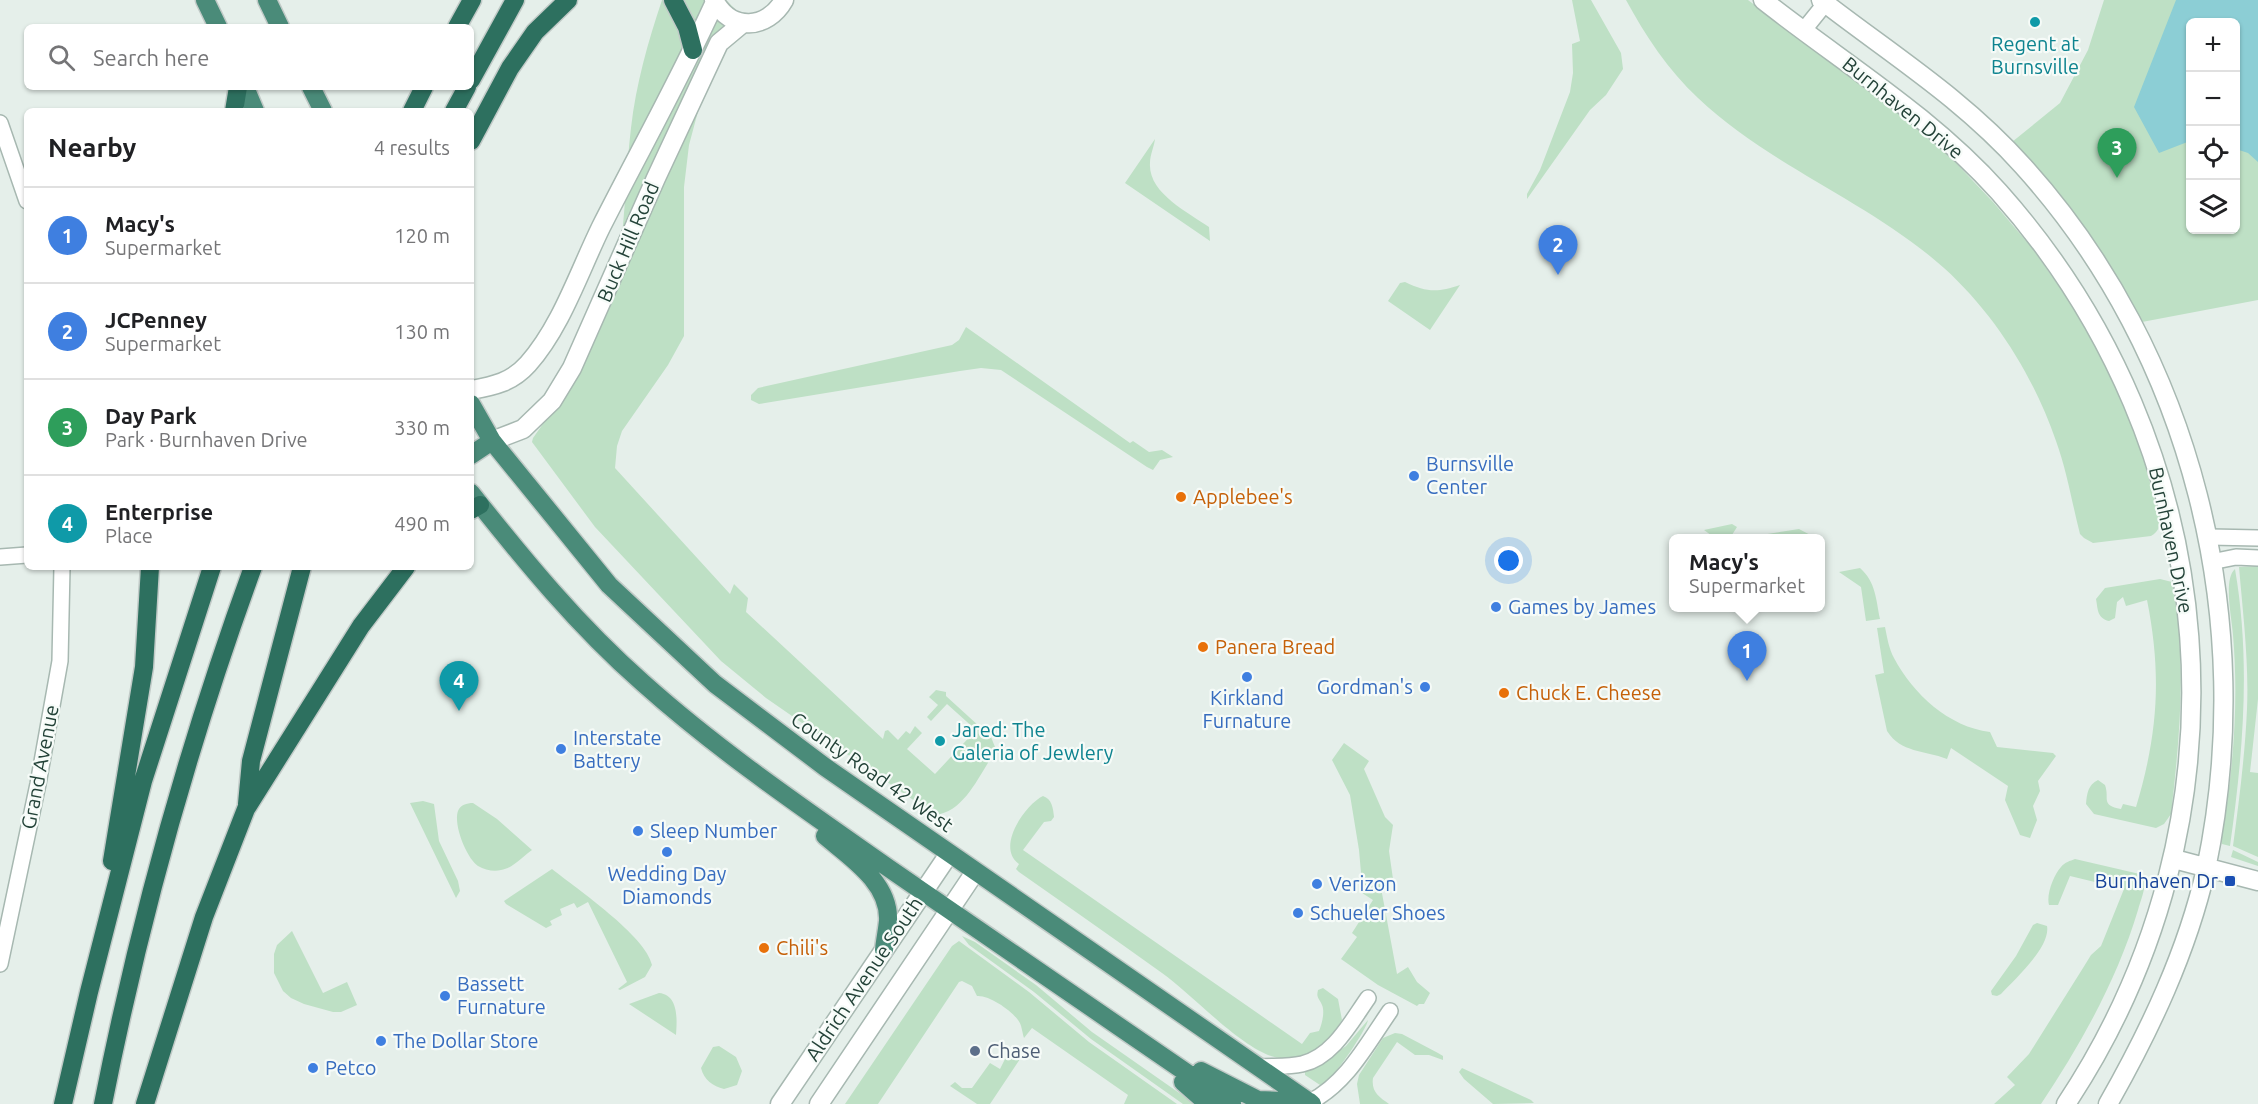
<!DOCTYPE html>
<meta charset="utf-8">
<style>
:root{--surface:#fff;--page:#f2f2f2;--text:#202124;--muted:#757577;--line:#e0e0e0;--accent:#b45309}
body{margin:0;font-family:Ubuntu,sans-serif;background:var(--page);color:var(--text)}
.controls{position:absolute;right:18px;top:18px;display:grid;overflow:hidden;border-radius:9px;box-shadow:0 2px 4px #0004}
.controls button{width:54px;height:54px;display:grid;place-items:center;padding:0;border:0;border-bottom:2px solid var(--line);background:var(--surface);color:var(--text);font:30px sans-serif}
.you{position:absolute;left:1509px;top:561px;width:21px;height:21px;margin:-15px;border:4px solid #fff;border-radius:50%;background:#1a73e8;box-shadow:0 0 0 9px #1a73e833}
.badge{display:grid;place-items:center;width:39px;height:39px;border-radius:50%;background:var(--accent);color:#fff;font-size:20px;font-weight:700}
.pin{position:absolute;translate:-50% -50px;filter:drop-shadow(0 2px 3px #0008)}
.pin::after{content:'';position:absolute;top:32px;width:21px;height:18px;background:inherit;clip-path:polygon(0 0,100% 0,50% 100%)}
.popup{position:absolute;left:1669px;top:534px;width:156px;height:78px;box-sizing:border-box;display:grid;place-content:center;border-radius:9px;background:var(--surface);filter:drop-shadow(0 2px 4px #0005);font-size:20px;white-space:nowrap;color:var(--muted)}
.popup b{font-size:22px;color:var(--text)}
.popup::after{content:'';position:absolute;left:50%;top:100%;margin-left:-12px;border:12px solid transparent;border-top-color:var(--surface)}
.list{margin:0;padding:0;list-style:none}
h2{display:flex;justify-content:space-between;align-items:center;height:78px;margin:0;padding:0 24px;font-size:26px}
h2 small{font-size:20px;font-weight:400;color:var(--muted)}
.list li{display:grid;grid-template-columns:39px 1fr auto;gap:18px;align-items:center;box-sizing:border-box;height:96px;padding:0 24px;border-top:2px solid var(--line)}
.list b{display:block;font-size:22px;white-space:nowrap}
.list p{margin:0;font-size:20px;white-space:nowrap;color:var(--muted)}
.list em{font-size:20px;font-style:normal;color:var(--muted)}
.icon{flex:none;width:33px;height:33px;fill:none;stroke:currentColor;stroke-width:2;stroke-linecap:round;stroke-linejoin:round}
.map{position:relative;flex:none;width:2258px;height:1104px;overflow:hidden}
.search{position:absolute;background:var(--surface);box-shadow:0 2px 4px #0004;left:24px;top:24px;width:450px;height:66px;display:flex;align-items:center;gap:15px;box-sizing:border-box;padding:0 21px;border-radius:9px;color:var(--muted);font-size:22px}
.panel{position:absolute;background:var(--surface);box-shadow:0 2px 4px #0004;left:24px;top:108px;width:450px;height:462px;border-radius:9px}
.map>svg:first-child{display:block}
.green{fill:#bee0c5;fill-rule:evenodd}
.water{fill:#8cced5}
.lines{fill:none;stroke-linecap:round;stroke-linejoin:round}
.minor-casing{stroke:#a7b8b1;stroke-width:18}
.tertiary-casing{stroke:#a7b8b1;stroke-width:21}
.trunk-casing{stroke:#c1cac7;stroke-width:21}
.motorway-casing{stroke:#c1cac7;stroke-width:21}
.minor{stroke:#fff;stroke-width:15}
.tertiary{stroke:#fff;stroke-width:18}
.trunk{stroke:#4a8b79;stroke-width:18}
.motorway{stroke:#2d705f;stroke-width:18}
.culture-dot{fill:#0f9aa8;stroke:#f6fbf8;stroke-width:2}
.shop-dot{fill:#3f7fe0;stroke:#f6fbf8;stroke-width:2}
.food-dot{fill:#e8710a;stroke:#f6fbf8;stroke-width:2}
.transit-dot{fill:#1a4fb4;stroke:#f6fbf8;stroke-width:2}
.service-dot{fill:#5c6f8a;stroke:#f6fbf8;stroke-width:2}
.labels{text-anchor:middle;stroke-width:4.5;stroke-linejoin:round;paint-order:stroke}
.culture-label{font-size:20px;fill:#0d838f;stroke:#f6fbf8}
.street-label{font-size:20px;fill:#234238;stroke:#f6fbf8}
.shop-label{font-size:20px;fill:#366cbe;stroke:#f6fbf8;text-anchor:start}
.food-label{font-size:20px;fill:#c56008;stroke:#f6fbf8;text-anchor:start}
.transit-label{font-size:20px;fill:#164399;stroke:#f6fbf8;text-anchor:end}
.service-label{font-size:20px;fill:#4e5e75;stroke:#f6fbf8;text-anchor:start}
</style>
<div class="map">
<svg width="2258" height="1104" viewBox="0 0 2258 1104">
<rect width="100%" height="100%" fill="#e5efea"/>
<path class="green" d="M 662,0 L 726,0 L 735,9 L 737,16 L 700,104 L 689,145 L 684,187 L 684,336 L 668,365 L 622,431 L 617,446 L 615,468 L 730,594 L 734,584 L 748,598 L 746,612 L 883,739 L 885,731 L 888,730 L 898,740 L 906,731 L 910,734 L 915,726 L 922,733 L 907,749 L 935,774 L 976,730 L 947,704 L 931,721 L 927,717 L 938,705 L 929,697 L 936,690 L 946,692 L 946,696 L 991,737 L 995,747 L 993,755 C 978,777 964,812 935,815 L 766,698 L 721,661 L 595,527 L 532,442 L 533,438 C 563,396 594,355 609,304 C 626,248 624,186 631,128 C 636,84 648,42 662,0 Z
M 1572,0 L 1591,0 L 1621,53 L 1623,69 L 1606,95 L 1590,110 L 1527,199 L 1527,194 L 1540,170 L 1570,92 L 1573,73 L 1572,44 L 1580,41 Z
M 1626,0 L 1748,0 L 1912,123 L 1956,163 L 1993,202 L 2032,248 L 2068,299 L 2095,346 L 2118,392 L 2141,450 L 2160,519 C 2160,527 2158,532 2151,536 L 2093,543 L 2084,538 L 2080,534 C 2072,503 2067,471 2056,441 C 2034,377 1995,314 1944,268 C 1869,201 1771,167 1698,98 C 1668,70 1645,35 1626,0 Z
M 2104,0 L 2258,0 L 2258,300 L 2142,322 L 2117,277 L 2073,213 L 2012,142 L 2060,103 L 2088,50 ZM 2190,22 L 2236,22 L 2236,230 L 2190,230 Z
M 1155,139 C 1154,147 1150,155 1150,163 C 1148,193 1188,212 1209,227 L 1210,241 L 1125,183 Z
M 1405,282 C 1426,292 1437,293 1460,285 L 1430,330 L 1388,301 L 1400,283 Z
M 966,327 L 1130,443 L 1133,441 L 1149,452 L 1162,450 L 1173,457 L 1160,460 L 1153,470 L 1147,467 L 1001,370 L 981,368 L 960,371 L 759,404 L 751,400 L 751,395 L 758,388 L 952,345 L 959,340 Z
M 1732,524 L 1737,527 L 1730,538 L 1715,538 L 1704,530 Z
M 1799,529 L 1816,538 L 1751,538 L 1755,536 Z
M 2258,566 L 2258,699 L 2250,772 L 2258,773 L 2258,857 L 2233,846 C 2239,801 2245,755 2247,709 C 2249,662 2243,614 2239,567 Z
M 1860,568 C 1876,582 1876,600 1880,619 L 1866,621 L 1861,587 L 1839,572 Z
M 2235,569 C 2251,661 2243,754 2230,846 L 2222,844 L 2221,841 C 2233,774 2239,704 2233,635 C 2232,619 2223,579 2235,569 Z
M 2160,579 L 2172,582 C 2187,659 2180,736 2171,814 L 2164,824 L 2156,828 L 2094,814 L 2086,804 C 2087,793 2088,785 2098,780 L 2105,785 C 2110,799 2100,805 2121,809 L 2123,804 L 2136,807 C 2158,734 2162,675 2147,600 L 2126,606 L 2123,597 L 2117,602 L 2115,618 L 2109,621 C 2097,618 2098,610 2096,599 L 2105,588 Z
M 1885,627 C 1887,637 1889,649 1894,658 C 1913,694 1949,727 1990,732 L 1997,747 L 2053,753 L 2056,756 L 2038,781 L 2040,791 L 2033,806 L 2037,820 L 2030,838 L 2020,835 L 2005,800 L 2008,786 L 1951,748 L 1947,759 C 1924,750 1901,753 1887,731 L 1875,675 L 1884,673 L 1877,628 Z
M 1344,743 L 1369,761 L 1364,769 L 1385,817 L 1393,825 L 1389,851 L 1393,879 L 1381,888 L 1397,974 L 1408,967 L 1417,982 L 1430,993 L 1424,1004 L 1419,1004 L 1417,1006 L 1378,985 L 1341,959 L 1357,937 L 1352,933 L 1373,900 L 1359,891 L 1362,884 L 1359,850 L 1350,795 L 1332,760 Z
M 1043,796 C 1052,799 1053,808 1054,817 L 1051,821 L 1044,822 L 1023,850 L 1302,1044 L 1310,1033 L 1319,1031 C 1322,1024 1325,1012 1322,1005 C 1319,998 1316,998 1318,990 L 1323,988 L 1338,999 L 1342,1020 C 1328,1043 1310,1062 1280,1058 C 1247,1055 1192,994 1162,973 C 1115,939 1067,906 1019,872 L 1016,869 L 1019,864 C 995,847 1026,804 1043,796 Z
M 423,801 L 434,804 L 439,841 L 458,881 L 460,891 L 456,898 L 410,803 Z
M 473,803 L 497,819 L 532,850 C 523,856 512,869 501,870 C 494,872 485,870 478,866 C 467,859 453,825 458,811 C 460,805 467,803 473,803 Z
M 2233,850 L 2258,862 L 2258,866 L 2231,857 Z
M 2075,859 L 2144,875 C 2147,886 2141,899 2138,910 C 2117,980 2081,1044 2041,1104 L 1994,1104 L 2015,1085 L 2007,1077 L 2029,1054 L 2083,968 L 2091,955 L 2101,946 L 2124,889 L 2070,876 L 2058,905 L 2049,905 C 2046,895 2054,874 2061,867 C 2065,862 2070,861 2075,859 Z
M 552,869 C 577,889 646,936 652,965 L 645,977 L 620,990 L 618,989 L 627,982 L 588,902 L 577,908 L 574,903 L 560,909 L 562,915 L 550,921 L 552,925 L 546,928 L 506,904 L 504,901 Z
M 2037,923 L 2047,926 C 2051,947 2014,980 2001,994 L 1997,996 L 1992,995 L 1991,991 L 2016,956 L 2033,925 Z
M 292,931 L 323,993 L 347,982 L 357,1005 L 341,1012 L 333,1012 L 304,1004 L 291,998 L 283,991 L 274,973 L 274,954 L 277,945 Z
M 962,936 L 975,942 L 1036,985 L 1092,1032 L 1195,1104 L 1183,1104 L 1091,1039 L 1034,992 L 969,945 Z
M 959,941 L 1029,992 L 1089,1042 L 1177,1104 L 1124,1104 L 1128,1095 L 1032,1028 L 1024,1038 C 1022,1032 1022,1025 1018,1020 C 1011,1010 989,995 977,996 L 972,986 L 962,981 L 959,982 L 878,1104 L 845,1104 L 952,946 Z
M 659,993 C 679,995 677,1020 676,1035 L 629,1004 Z
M 1368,1020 C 1367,1029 1336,1074 1328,1080 C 1326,1083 1322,1084 1320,1085 L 1305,1075 L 1305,1071 L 1318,1066 L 1346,1046 Z
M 1395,1033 L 1402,1034 L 1438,1053 L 1443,1056 L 1443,1060 L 1429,1055 L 1415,1055 L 1397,1042 L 1373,1078 C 1371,1092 1379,1097 1389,1104 L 1360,1104 L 1357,1084 L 1359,1075 L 1383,1038 Z
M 719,1046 L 736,1057 L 742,1071 L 737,1085 L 724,1089 C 713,1086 704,1080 701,1068 L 713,1047 Z
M 1015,1054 L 1022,1056 L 990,1104 L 977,1104 L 950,1086 L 955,1082 L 962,1088 L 972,1088 L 990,1063 L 1000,1069 L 1005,1059 Z
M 1462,1068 L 1531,1100 L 1534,1103 L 1493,1104 L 1464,1079 L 1459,1072 Z"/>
<path class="water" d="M 2176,0 L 2258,0 L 2258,162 L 2248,153 L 2236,149 L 2236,22 L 2190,22 L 2190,141 L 2159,153 L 2134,107 Z"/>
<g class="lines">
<defs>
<path id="minor" d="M 1803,31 L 1828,0
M 0,123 L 27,201
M 2210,537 L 2258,538
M 0,557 L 27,555
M 2216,561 L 2236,557 L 2258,558
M 0,964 L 38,784 L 60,661 L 62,567
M 1259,1067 C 1273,1066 1289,1067 1302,1064 C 1333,1057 1351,1022 1368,998
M 1310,1102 C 1347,1083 1367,1044 1390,1011"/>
<path id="tertiary" d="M 714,0 C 731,32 767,30 784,0
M 1763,0 C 1843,63 1930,115 1999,192 C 2227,448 2256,818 2066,1104
M 1821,0 C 1892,55 1962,98 2023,166 C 2193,354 2258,621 2206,869 C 2187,952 2150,1030 2108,1104
M 471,390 C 494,386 512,382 528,364 C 561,327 579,272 601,227 C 639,152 680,79 715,2
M 492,441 L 523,429 L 552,401 L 572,368 L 656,178 L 719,43 L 743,23
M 2174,859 L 2258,881
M 780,1104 L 949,854
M 819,1104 L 975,872"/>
<path id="trunk" d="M 205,0 L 218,27
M 267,0 L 280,27
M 245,87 L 255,111
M 311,87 L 323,111
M 471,404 L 492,441 L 609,585 L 715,684 L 825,767 L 1312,1104
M 471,455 L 492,441
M 471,493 C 524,560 578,626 643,683 C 719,751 803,808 887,867 C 1001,946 1117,1025 1232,1104
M 825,836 C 851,858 890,883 888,921 C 887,931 885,940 884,950
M 1201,1071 L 1258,1100 L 1310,1102
M 1183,1082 L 1208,1104"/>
<path id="motorway" d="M 673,0 L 687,27 L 693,50
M 457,27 L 472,0
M 471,80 L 515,0
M 234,111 L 238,87
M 412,111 L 424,87
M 454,111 L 467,87
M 471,141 L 510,68 L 535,32 L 568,0
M 471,510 L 480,505
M 247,804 L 251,761 L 302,567
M 112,861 L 144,667 L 150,567
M 63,1104 L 89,992 L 143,781 L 212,567
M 103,1104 C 139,922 189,742 253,567
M 145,1104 L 204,917 L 246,809 L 361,626 L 406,567"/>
</defs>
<use href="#minor" class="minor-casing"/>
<use href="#tertiary" class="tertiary-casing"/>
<use href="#trunk" class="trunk-casing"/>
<use href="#motorway" class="motorway-casing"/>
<use href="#minor" class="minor"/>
<use href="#tertiary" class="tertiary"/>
<use href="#trunk" class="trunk"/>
<use href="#motorway" class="motorway"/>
</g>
<g class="culture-dot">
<circle cx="2035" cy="22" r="6"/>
<circle cx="940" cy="741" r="6"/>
</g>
<g class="shop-dot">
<circle cx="1414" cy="476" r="6"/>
<circle cx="1496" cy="607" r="6"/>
<circle cx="1247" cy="677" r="6"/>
<circle cx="1425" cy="687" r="6"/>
<circle cx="561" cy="749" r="6"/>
<circle cx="638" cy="831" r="6"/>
<circle cx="667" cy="852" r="6"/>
<circle cx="1317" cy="884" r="6"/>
<circle cx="1298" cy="913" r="6"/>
<circle cx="445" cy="996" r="6"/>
<circle cx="381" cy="1041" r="6"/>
<circle cx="313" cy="1068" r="6"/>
</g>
<g class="food-dot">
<circle cx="1181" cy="497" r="6"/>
<circle cx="1203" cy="647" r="6"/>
<circle cx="1504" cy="693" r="6"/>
<circle cx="764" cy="948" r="6"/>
</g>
<rect class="transit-dot" x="2224" y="875" width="12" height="12" rx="3"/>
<circle class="service-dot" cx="975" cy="1051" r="6"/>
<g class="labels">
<g class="culture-label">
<text x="2035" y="51">Regent at<tspan x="2035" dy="23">Burnsville</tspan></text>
<text x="952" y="737" text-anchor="start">Jared: The<tspan x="952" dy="23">Galeria of Jewlery</tspan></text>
</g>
<g class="street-label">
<text transform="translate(1903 108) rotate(39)" y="7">Burnhaven Drive</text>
<text transform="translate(628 242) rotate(-67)" y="7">Buck Hill Road</text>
<text transform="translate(2171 540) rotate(78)" y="7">Burnhaven Drive</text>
<text transform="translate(40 767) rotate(-79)" y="7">Grand Avenue</text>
<text transform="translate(872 772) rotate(35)" y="7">County Road 42 West</text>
<text transform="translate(864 979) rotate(-56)" y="7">Aldrich Avenue South</text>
</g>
<g class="shop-label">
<text x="1426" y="471">Burnsville<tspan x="1426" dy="23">Center</tspan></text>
<text x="1508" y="614">Games by James</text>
<text x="1413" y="694" text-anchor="end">Gordman's</text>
<text x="1247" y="705" text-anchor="middle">Kirkland<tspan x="1247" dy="23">Furnature</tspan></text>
<text x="573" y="745">Interstate<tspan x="573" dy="23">Battery</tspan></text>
<text x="650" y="838">Sleep Number</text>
<text x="667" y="881" text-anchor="middle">Wedding Day<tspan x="667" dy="23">Diamonds</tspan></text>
<text x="1329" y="891">Verizon</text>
<text x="1310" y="920">Schueler Shoes</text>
<text x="457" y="991">Bassett<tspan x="457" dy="23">Furnature</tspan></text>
<text x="393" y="1048">The Dollar Store</text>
<text x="325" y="1075">Petco</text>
</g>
<g class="food-label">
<text x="1193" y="504">Applebee's</text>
<text x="1215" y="654">Panera Bread</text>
<text x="1516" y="700">Chuck E. Cheese</text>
<text x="776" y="955">Chili's</text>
</g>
<g class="transit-label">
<text x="2218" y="888">Burnhaven Dr</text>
</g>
<g class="service-label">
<text x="987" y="1058">Chase</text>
</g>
</g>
</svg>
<div class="controls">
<button>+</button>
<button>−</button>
<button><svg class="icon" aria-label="locate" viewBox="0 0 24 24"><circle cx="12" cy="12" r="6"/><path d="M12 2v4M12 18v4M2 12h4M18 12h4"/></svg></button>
<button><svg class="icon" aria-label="layers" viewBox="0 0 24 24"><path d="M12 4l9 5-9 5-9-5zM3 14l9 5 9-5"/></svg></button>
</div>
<div class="you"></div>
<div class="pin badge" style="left:1747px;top:681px;background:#3f7fe0">1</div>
<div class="popup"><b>Macy's</b>Supermarket</div>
<div class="pin badge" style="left:1558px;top:275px;background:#3f7fe0">2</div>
<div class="pin badge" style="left:2117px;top:178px;background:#2e9e5b">3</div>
<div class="pin badge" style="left:459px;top:711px;background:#0f9aa8">4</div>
<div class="search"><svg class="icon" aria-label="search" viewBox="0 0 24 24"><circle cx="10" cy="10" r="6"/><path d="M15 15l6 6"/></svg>Search here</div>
<section class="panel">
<h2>Nearby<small>4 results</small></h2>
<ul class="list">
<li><span class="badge" style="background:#3f7fe0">1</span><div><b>Macy's</b><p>Supermarket</p></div><em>120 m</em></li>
<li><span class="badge" style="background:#3f7fe0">2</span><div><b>JCPenney</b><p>Supermarket</p></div><em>130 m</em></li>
<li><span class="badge" style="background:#2e9e5b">3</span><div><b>Day Park</b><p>Park · Burnhaven Drive</p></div><em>330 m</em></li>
<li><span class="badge" style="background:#0f9aa8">4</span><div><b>Enterprise</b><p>Place</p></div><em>490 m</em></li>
</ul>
</section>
</div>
